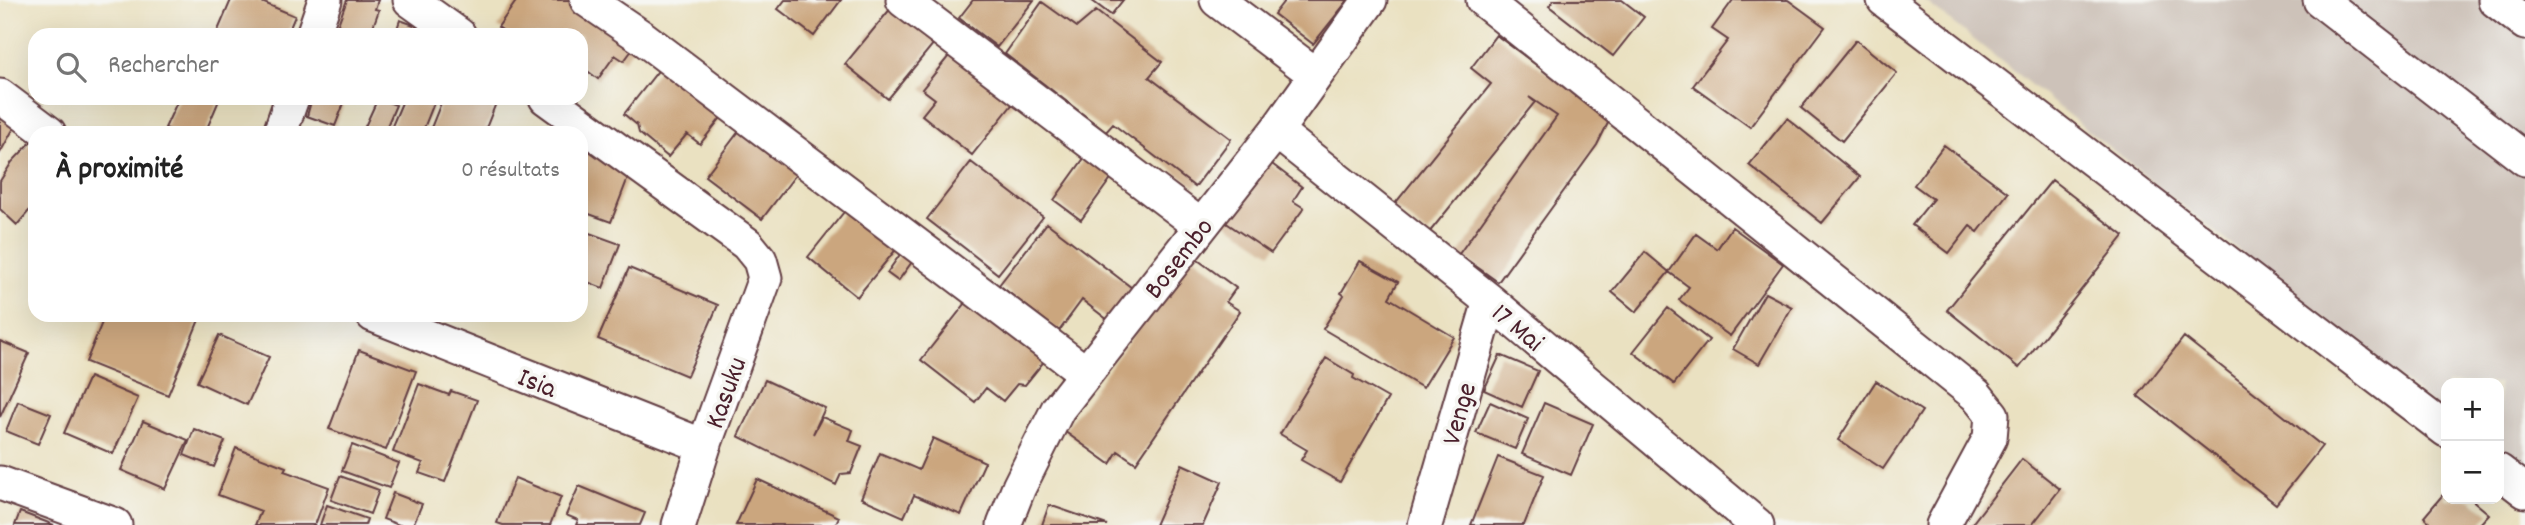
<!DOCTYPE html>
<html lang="fr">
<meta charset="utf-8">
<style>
:root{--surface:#fff;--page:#f2f2f2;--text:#222;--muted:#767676;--line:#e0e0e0}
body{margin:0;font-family:Dekko,sans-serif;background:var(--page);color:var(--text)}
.controls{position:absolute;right:21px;bottom:21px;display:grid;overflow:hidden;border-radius:14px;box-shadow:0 7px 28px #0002}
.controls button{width:63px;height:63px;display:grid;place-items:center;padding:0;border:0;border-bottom:2px solid var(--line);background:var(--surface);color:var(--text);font:35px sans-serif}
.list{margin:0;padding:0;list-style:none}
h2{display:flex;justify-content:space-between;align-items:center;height:91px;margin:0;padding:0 28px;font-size:30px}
h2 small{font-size:23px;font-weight:400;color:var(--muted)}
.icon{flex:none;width:38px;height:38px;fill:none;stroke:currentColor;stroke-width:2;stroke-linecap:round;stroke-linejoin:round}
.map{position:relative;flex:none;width:2525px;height:525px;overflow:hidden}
.search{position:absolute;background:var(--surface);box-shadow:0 7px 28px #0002;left:28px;top:28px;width:560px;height:77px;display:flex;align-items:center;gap:18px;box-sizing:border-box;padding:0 24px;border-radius:21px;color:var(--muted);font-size:26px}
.panel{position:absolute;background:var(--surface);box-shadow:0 7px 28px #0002;left:28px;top:126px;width:560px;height:196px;border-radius:21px}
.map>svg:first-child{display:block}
.industrial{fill:#cdc2b9}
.building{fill:#cba67e}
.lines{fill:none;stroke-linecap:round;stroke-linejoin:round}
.minor-casing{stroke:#623c42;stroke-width:37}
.minor{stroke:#fff;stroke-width:33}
.labels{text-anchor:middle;stroke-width:7;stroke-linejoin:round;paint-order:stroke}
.street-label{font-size:28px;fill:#4a1f2b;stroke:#f6f6f2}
</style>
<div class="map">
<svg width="2525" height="525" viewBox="0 0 2525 525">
<rect width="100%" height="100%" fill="#f6f6f2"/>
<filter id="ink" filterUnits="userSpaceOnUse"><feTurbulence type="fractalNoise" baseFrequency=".0143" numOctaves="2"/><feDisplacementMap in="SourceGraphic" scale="14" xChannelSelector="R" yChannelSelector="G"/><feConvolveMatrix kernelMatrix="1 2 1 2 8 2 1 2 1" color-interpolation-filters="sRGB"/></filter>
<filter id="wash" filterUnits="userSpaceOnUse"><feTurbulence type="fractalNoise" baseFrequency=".00686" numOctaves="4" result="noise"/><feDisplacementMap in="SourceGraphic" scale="28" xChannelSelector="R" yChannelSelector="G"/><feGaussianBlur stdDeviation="1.57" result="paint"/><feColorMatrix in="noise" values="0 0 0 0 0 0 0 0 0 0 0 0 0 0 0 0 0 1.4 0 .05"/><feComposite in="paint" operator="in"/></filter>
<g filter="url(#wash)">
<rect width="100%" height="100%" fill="#eae1c1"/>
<path class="industrial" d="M 1924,0 L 2525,0 L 2525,474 L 2499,455 L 2499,383 L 2446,383 L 2446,415 Z"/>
<g id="blocks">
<path class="building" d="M 231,0 L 257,0 L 295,16 L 287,35 L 216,35 Z
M 347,0 L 378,0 L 375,9 L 379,10 L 370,35 L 334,35 Z
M 517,0 L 579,0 L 638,42 L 624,61 L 615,55 L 598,79 L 581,66 L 581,35 L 510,35 L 498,27 Z
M 785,0 L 841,0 L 814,36 L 778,9 Z
M 973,0 L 1034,0 L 997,47 L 959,18 Z
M 1091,0 L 1123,0 L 1111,15 Z
M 1285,0 L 1348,0 L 1313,44 L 1274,14 Z
M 1554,0 L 1622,0 L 1644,17 L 1613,56 L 1549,6 Z
M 1733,0 L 1788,0 L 1825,27 L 1750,127 L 1693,86 L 1728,40 L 1712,29 Z
M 896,2 L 939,37 L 888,99 L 845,64 Z
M 1042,2 L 1077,27 L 1096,11 L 1162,62 L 1149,77 L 1231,139 L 1195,187 L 1113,124 L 1106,132 L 1005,54 Z
M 400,20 L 425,29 L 422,35 L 395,35 Z
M 1496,35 L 1546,72 L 1612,115 L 1597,145 L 1498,282 L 1459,254 L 1557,116 L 1529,97 L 1535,102 L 1428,234 L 1393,206 L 1491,84 L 1471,68 Z
M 1856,40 L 1897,73 L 1842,141 L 1801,108 Z
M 957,46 L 1019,96 L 972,155 L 922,115 L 935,99 L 922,89 Z
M 665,62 L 727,110 L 700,144 L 687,134 L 668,157 L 639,133 L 637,125 L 624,114 Z
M 179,98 L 220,98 L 205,133 L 177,133 L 165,128 Z
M 312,98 L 346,98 L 335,126 L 307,116 Z
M 378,98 L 396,105 L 384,133 L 362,133 Z
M 404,98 L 436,98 L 422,133 L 389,133 Z
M 443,98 L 498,98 L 484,133 L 429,133 Z
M 0,118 L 15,126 L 0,153 Z
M 1787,118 L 1860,177 L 1822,223 L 1749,165 Z
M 743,126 L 800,169 L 762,219 L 705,176 Z
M 35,138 L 35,204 L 17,225 L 0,209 L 0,181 L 12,162 Z
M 1944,145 L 2008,193 L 1978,232 L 1970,226 L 1949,253 L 1912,225 L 1933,199 L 1914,185 Z
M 581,148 L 632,167 L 611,222 L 581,211 Z
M 1090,150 L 1117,170 L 1081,220 L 1054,200 Z
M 1268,161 L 1302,187 L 1293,201 L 1304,208 L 1271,253 L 1225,222 Z
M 971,162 L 1043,217 L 998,274 L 927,219 Z
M 2052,180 L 2124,236 L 2019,368 L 1947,310 Z
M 848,207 L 898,247 L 857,297 L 808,257 Z
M 1047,223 L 1132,288 L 1108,320 L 1082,300 L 1059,331 L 999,285 Z
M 1732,227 L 1783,264 L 1730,336 L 1679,300 L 1689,287 L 1669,272 L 1696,234 L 1717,249 Z
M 581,230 L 620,244 L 603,288 L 585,281 L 581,292 Z
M 906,246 L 917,255 L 898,281 L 887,273 Z
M 1645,252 L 1669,272 L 1636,312 L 1612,292 Z
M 1191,255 L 1236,288 L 1226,302 L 1240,311 L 1136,463 L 1118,451 L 1110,464 L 1064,431 Z
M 1360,261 L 1398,282 L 1389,298 L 1454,337 L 1423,388 L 1323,329 L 1344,295 L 1341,293 Z
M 629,268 L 718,305 L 687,376 L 598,339 Z
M 1765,293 L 1792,307 L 1759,364 L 1733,349 Z
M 973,294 L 1050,354 L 1025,385 L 1017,384 L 1003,401 L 986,388 L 975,402 L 921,360 Z
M 1668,308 L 1709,340 L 1674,384 L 1633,352 Z
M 105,315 L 201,315 L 168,395 L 86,362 Z
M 219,335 L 269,357 L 247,405 L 197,382 Z
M 2184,337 L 2322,446 L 2276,504 L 2138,396 Z
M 0,341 L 29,353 L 0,417 Z
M 359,350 L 416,371 L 386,450 L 329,429 Z
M 1500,355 L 1538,371 L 1522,407 L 1484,390 Z
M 1326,358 L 1354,375 L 1353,378 L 1388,398 L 1340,482 L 1301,460 L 1307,450 L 1280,434 Z
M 89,377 L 138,398 L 113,454 L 64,433 Z
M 765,380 L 825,408 L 813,434 L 822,417 L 853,430 L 849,441 L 862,446 L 851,473 L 841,474 L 836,485 L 738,436 Z
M 1876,381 L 1922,411 L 1883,469 L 1838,440 Z
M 419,384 L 449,395 L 451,391 L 477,400 L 445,482 L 419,473 L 423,463 L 393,452 Z
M 18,401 L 51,414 L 38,444 L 6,431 Z
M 1490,402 L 1528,419 L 1515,449 L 1476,433 Z
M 1544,403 L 1593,424 L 1571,475 L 1522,454 Z
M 143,421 L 188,440 L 165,489 L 121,470 Z
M 194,429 L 225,441 L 214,467 L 184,455 Z
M 933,438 L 985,462 L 961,515 L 914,495 L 904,517 L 861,498 L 880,453 L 919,470 Z
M 352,445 L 399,463 L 389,488 L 342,471 Z
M 236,448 L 286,467 L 284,471 L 329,487 L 315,525 L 255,525 L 261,511 L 218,495 Z
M 1498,457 L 1544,475 L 1524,525 L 1471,525 Z
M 2022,459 L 2060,489 L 2032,525 L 1971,525 Z
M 1182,464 L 1222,482 L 1203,525 L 1155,525 Z
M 340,476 L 379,490 L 370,514 L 331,500 Z
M 515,478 L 561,497 L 550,525 L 503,525 L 497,523 Z
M 757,479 L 839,517 L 835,525 L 736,525 Z
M 579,486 L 645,513 L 640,525 L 576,525 L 578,520 L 566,515 Z
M 2446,491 L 2446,499 L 2471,499 L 2489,514 L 2479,525 L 2433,525 L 2424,517 Z
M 393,493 L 422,504 L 413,525 L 399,525 L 383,519 Z
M 327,505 L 367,519 L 365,525 L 320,525 Z
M 1049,505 L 1107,525 L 1042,525 Z
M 20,512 L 54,525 L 15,525 Z"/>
</g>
</g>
<g filter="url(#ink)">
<use href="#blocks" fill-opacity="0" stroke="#623c42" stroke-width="2"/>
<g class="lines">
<defs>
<path id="minor" d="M 410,0 L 459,35
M 587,0 L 643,38 L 1086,373
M 903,0 L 1201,226
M 1217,0 L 1316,75
M 1483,0 L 1976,395 L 1992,415 L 1990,438 L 1943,525
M 1884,0 L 2446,430
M 2320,0 L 2525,159
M 2495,0 L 2525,23
M 313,35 L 325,0
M 0,96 L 49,133
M 546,98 L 747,244 L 760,260 L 765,278 L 704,446 L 679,525
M 1276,131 L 1490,301 L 1757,525
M 280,133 L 292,98
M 373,315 L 704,446
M 2499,471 L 2525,491
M 0,483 L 115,525
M 1004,525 L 1019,487 L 1058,409 L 1276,131 L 1370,0
M 1425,525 L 1490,301"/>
</defs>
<use href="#minor" class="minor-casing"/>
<use href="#minor" class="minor"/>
</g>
</g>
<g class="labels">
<g class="street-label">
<text transform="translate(1177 257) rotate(-52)" y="10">Bosembo</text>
<text transform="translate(1519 326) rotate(40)" y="10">17 Mai</text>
<text transform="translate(538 381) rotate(22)" y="10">Isia</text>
<text transform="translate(724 392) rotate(-70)" y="10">Kasuku</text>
<text transform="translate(1457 413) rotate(-74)" y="10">Venge</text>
</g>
</g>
</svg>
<div class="controls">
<button>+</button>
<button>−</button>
</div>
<div class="search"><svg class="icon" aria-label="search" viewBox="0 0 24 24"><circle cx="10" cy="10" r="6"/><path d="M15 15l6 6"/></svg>Rechercher</div>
<section class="panel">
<h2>À proximité<small>0 résultats</small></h2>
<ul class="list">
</ul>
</section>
</div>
